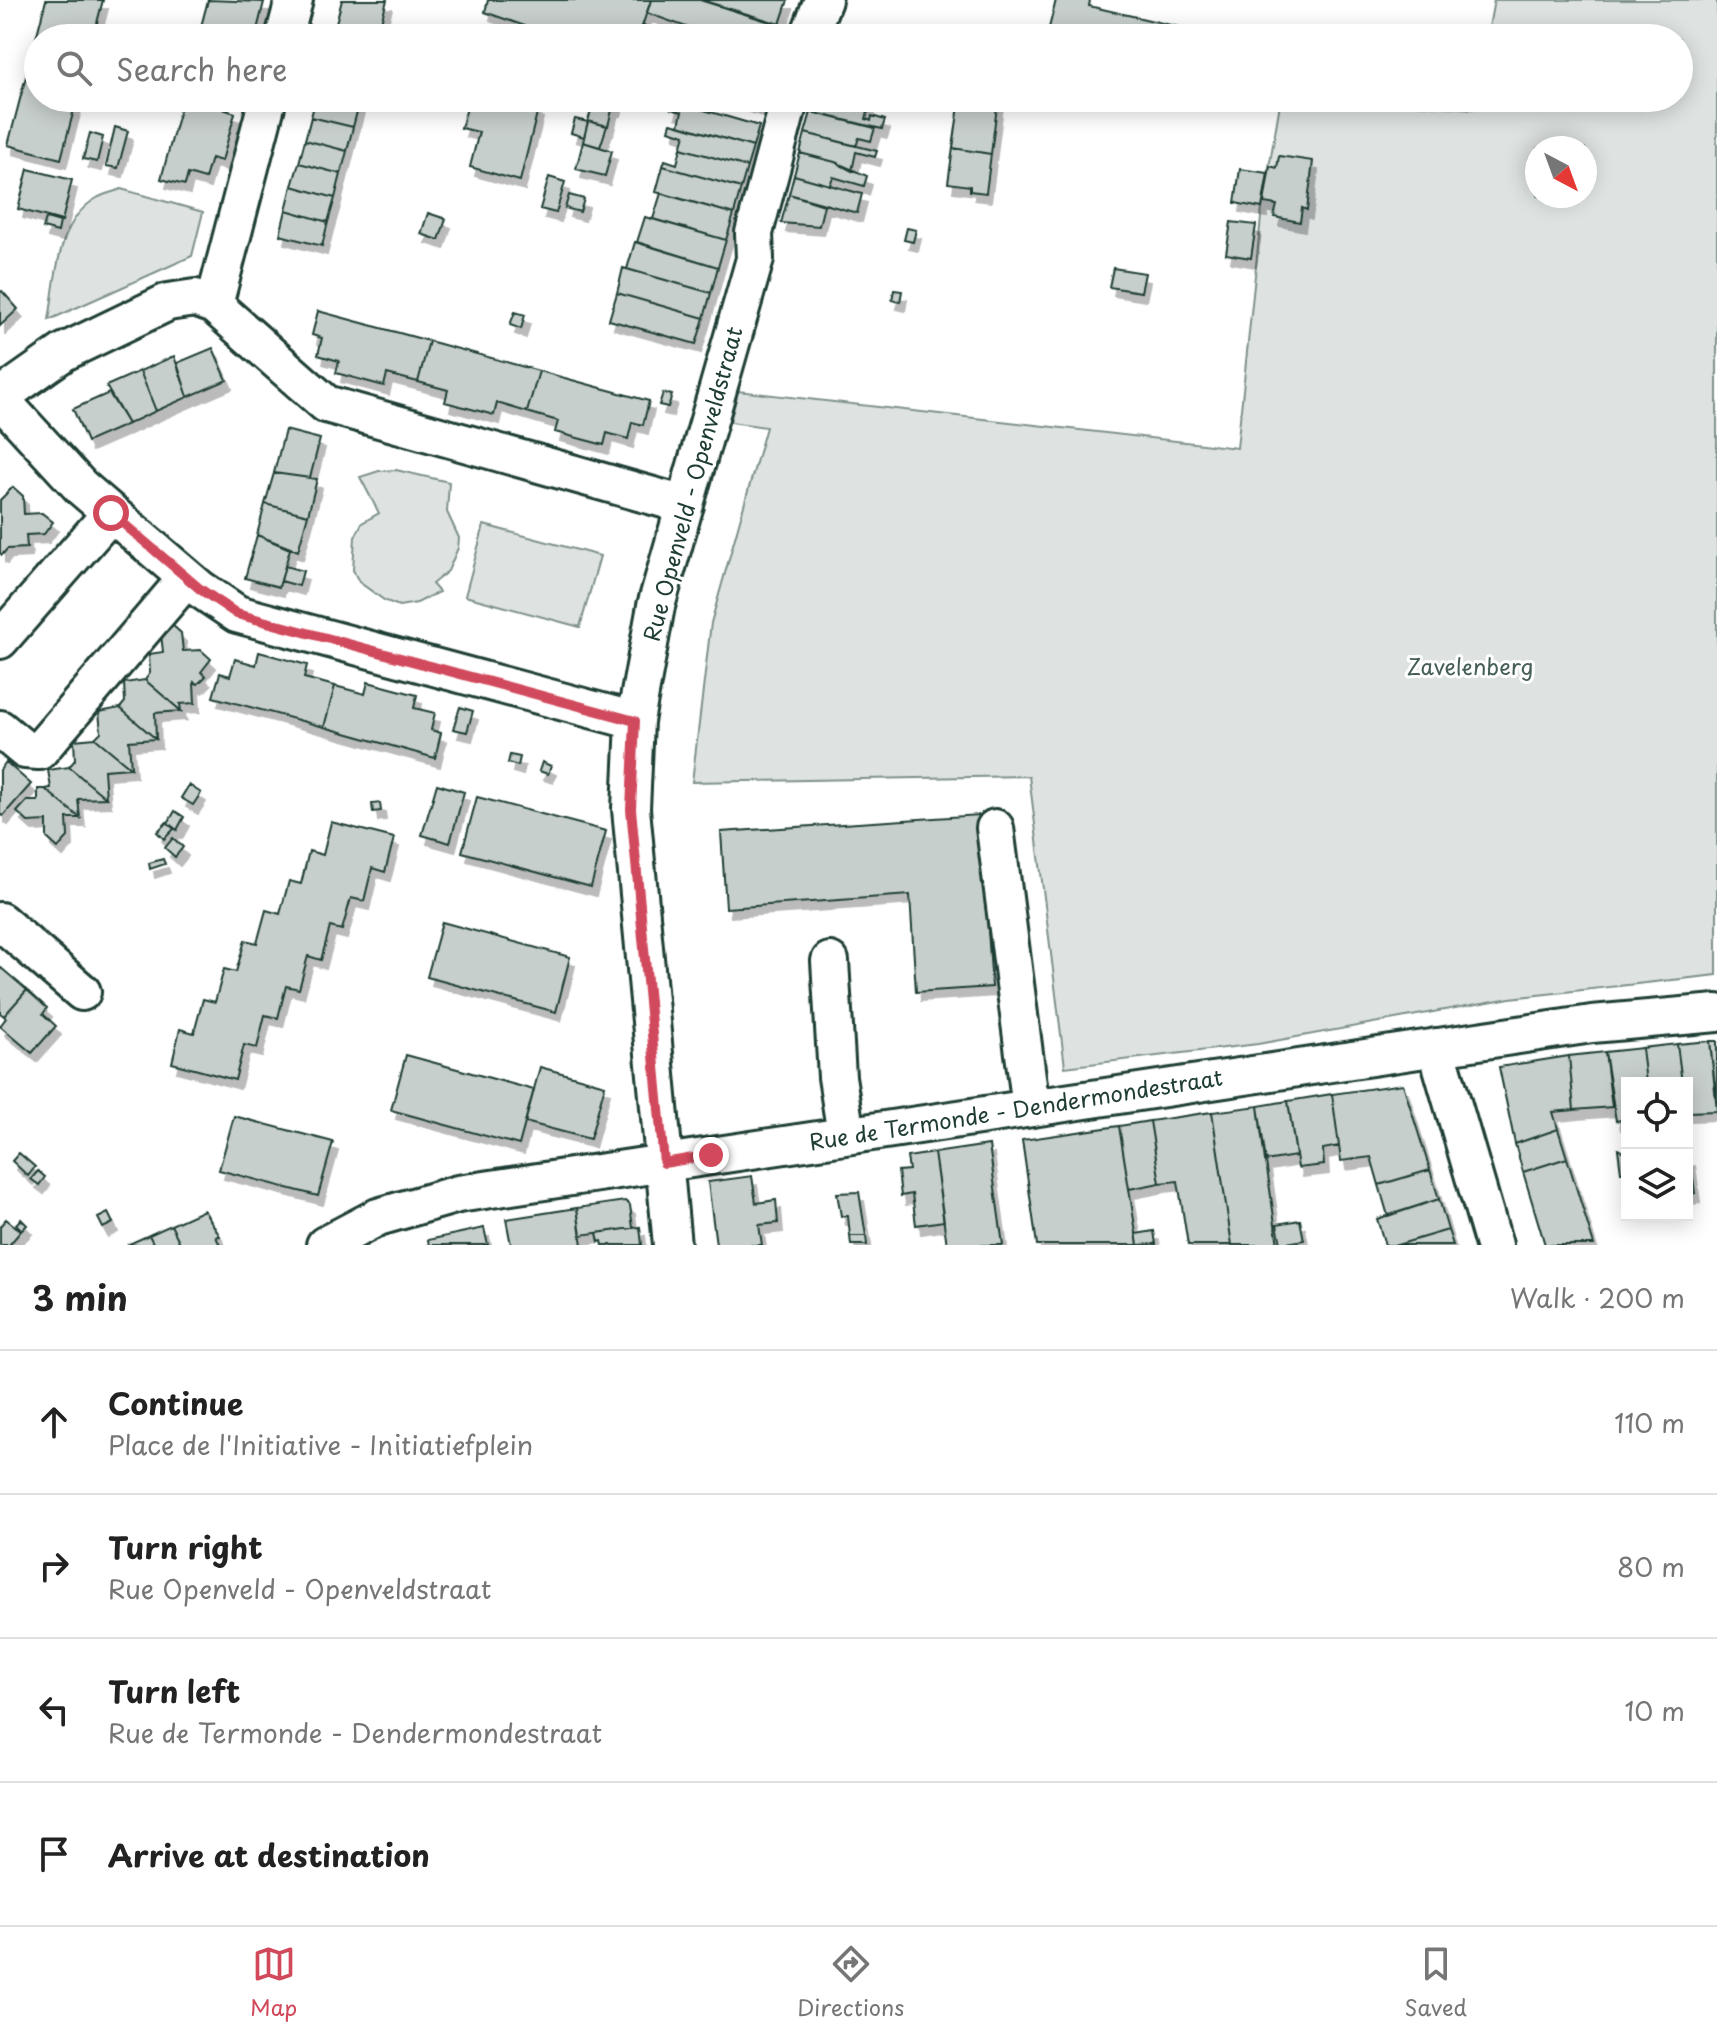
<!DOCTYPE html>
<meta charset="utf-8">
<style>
:root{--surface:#fff;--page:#f2f2f2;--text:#222;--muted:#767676;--line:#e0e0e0;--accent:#d1495b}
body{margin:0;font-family:"Playpen Sans",sans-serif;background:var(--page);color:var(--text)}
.controls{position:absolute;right:24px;bottom:24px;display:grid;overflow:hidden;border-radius:0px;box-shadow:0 4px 20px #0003}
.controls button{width:72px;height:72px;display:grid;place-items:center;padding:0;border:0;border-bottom:2px solid var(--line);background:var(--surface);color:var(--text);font:40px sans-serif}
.compass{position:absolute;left:1525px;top:136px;width:72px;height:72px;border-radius:50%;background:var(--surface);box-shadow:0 4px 20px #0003;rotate:139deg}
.stop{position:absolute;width:24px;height:24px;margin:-18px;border:6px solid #d1495b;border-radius:50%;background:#fff}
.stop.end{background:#d1495b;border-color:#fff;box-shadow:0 2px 8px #0008}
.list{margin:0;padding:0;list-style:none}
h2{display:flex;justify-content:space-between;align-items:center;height:104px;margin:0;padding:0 32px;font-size:34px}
h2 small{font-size:26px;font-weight:400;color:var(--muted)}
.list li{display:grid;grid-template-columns:52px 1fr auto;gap:24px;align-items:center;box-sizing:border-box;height:144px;padding:0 32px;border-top:2px solid var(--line)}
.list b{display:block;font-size:30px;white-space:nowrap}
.list p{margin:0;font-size:26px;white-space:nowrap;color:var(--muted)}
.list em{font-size:26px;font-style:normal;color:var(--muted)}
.icon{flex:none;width:44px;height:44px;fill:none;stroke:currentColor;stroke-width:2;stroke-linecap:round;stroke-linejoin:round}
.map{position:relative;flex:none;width:1717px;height:1245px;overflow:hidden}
.search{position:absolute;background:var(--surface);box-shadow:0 4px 20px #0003;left:24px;right:24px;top:24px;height:88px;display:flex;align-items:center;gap:20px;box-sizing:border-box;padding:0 28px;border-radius:44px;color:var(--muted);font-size:30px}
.sheet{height:680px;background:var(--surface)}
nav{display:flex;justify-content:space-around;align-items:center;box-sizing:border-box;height:112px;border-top:2px solid var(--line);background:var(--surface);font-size:22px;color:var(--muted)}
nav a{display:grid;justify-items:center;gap:4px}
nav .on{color:var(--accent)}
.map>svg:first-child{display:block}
.green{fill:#dee3e2;stroke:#7e908b;stroke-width:2;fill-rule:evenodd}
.building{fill:#c7cfcc;stroke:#1f3d34;stroke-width:2;filter:url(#shadow)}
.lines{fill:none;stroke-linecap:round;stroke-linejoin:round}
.minor-casing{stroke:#1f3d34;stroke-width:42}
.minor{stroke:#fff;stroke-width:36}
.route{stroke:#d1495b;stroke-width:10}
.labels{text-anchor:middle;stroke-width:6;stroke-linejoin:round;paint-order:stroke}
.street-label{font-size:22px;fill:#1f3d34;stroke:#fff}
.park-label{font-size:22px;fill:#455e57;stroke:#fff}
</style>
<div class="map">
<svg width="1717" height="1245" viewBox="0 0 1717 1245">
<defs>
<filter id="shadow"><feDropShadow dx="5" dy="9" stdDeviation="0" flood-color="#0004"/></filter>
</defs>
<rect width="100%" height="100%" fill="#fff"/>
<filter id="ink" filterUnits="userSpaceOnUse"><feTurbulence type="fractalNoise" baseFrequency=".0125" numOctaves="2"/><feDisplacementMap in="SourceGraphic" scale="16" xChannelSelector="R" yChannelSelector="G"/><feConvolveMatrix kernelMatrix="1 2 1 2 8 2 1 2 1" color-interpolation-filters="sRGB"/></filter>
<g filter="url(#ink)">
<path class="green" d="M 1494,0 L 1717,0 L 1717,975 L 1510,998 L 1258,1044 L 1065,1067 L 1029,776 L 692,782 L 711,623 L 766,427 L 730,422 L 738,391 L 1237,448 L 1262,208 L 1281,98 L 1346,98 L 1473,109 L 1476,98 L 1679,98 L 1679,38 L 1487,38 ZM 1537,148 L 1585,148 L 1585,196 L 1537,196 Z
M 121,189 L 203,212 L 192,256 L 49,320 C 56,279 56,221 97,198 C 104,194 114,192 121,189 Z
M 396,470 L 449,482 L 447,512 L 459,538 L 458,548 L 448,571 L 432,584 L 439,592 L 417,603 L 399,606 L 384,600 L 359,582 L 353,570 L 355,537 L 362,523 L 379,513 L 360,477 L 379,471 Z
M 484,525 L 600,556 L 580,627 L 465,596 Z"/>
<path class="building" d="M 46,0 L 103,0 L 93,38 L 38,38 L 38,98 L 77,98 L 61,159 L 8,145 Z
M 208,0 L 264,2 L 255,38 L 198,38 Z
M 342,0 L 387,0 L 378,33 L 336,23 Z
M 488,0 L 651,0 L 638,38 L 559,38 L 485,12 Z
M 651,0 L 700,0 L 783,26 L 779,38 L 688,38 L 692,29 L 647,13 Z
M 701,0 L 788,0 L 780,24 Z
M 1056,0 L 1090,0 L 1089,6 L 1188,29 L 1186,38 L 1074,38 L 1048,32 Z
M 336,23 L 378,33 L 377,38 L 332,38 Z
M 642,25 L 679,38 L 638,38 Z
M 183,98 L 226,98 L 223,109 L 235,113 L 222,161 L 211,158 L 205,179 L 188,174 L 185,185 L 161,179 Z
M 316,98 L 334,98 L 359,104 L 353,127 L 311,117 Z
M 334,98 L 361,98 L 359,104 Z
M 470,98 L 496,98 L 538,109 L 520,181 L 470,167 L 479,132 L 461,128 Z
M 594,98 L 618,98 L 616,107 L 594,101 Z
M 730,98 L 760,98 L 757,107 Z
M 815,98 L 847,98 L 870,105 L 866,119 L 871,121 L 872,116 L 885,120 L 882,129 L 811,112 Z
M 960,98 L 998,98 L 991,154 L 953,148 Z
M 594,101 L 613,106 L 608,126 L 588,121 Z
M 673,101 L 759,126 L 753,147 L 679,125 L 682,112 L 671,109 Z
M 811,112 L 875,128 L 871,141 L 859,138 L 856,146 L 805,133 Z
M 311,117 L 353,127 L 347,151 L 305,140 Z
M 575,119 L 588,122 L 584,137 L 571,133 Z
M 588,121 L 607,126 L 600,147 L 583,142 Z
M 671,123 L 753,147 L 747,167 L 681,148 L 685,135 L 669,130 Z
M 115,127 L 128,131 L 118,168 L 106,166 Z
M 90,133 L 103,137 L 97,162 L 83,159 Z
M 805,133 L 877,151 L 875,157 L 856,152 L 852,171 L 835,162 L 800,153 Z
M 305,140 L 347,151 L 341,174 L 299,163 Z
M 583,142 L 612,151 L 605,176 L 576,169 Z
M 681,148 L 747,167 L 741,188 L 663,166 L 665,160 L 677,164 Z
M 953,148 L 991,154 L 986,193 L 970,191 L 970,186 L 948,183 Z
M 800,153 L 835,162 L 867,176 L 864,186 L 833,177 L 830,185 L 794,175 Z
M 1279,156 L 1313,161 L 1307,210 L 1302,208 L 1300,222 L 1274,217 L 1277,205 L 1264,203 L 1270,166 L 1277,168 Z
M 299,163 L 341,174 L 335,198 L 292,186 Z
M 663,166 L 741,188 L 734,214 L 656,192 Z
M 28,169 L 72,180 L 62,221 L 18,209 Z
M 1240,169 L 1268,173 L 1262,208 L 1235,203 Z
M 794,175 L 862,194 L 857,213 L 789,194 Z
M 549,177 L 565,182 L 556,213 L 540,209 Z
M 292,186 L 335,198 L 328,222 L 286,210 Z
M 661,193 L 734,214 L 726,240 L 653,219 Z
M 789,194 L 824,205 L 819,226 L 781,223 Z
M 569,195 L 584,199 L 580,212 L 565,208 Z
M 286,210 L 328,222 L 322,246 L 280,235 Z
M 428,213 L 446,219 L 439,240 L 421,234 Z
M 645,217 L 726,240 L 718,267 L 637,242 Z
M 46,218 L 60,222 L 58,232 L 43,228 Z
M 1231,222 L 1256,225 L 1251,258 L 1226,254 Z
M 907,228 L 916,230 L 913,242 L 904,240 Z
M 635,242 L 718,267 L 711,293 L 627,269 Z
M 623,268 L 711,293 L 704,318 L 617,293 Z
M 1113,268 L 1145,273 L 1141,292 L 1109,287 Z
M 894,290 L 902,291 L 900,302 L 892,300 Z
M 2,291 L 18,309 L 0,326 L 0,292 Z
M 617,293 L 704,318 L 696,344 L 609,320 Z
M 318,311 L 429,341 L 418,382 L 387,374 L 384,386 L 336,373 L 339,361 L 318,355 L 322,338 L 312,335 Z
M 515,312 L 525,315 L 521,329 L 510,325 Z
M 429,341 L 539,371 L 527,412 L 497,403 L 494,415 L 445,402 L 448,390 L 418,382 Z
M 213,348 L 227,380 L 188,397 L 177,363 Z
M 174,356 L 188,397 L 156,411 L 140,371 Z
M 140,371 L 156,411 L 128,424 L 106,386 Z
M 539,371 L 649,401 L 643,425 L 632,422 L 628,439 L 607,433 L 604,445 L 555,432 L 558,421 L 527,412 Z
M 109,393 L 128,424 L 87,442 L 73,409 Z
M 663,393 L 672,395 L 668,407 L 659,405 Z
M 285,430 L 320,439 L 310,478 L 274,473 Z
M 274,473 L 317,479 L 308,515 L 265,504 Z
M 13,487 L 23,496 L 24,514 L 42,513 L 53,522 L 44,534 L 26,535 L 27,548 L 7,549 L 2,555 L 0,553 L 0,500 Z
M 265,504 L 308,515 L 298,551 L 257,535 Z
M 257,535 L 290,549 L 279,587 L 245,578 Z
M 285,566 L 303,571 L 299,586 L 281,581 Z
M 171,624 L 181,633 L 183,651 L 201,650 L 211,659 L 201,672 L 206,676 L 198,684 L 194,682 L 195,703 L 180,704 L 181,711 L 145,680 L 150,673 L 149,654 L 163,652 L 161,634 Z
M 259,652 L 307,665 L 304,678 L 335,686 L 324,727 L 213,697 L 220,673 L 230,676 L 235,659 L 256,665 Z
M 145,680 L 181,711 L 155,713 L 156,739 L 120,708 L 125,702 L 124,683 Z
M 368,682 L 417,695 L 414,708 L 435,713 L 431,730 L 441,733 L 435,758 L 324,727 L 335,686 L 365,694 Z
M 460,707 L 473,711 L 467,732 L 453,729 Z
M 120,708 L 156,739 L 129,741 L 131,768 L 95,738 L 101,732 L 99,712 Z
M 95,738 L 131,768 L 104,770 L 106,798 L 69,767 L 75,760 L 74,740 Z
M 510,755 L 520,757 L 518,766 L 508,763 Z
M 6,762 L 31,784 L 3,816 L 0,814 L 0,770 Z
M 542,762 L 551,766 L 548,774 L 539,771 Z
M 69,767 L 106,798 L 78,799 L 80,818 L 45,789 L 51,788 L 48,770 Z
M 437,784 L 464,792 L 450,843 L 422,835 Z
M 189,785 L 201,793 L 193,805 L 181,798 Z
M 38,789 L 45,789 L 80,818 L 67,818 L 68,837 L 58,848 L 47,838 L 47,821 L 28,822 L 17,812 L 27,801 L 38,801 Z
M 477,797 L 606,831 L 591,887 L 462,852 Z
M 380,803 L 381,811 L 373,812 L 372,804 Z
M 175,811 L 184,817 L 177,830 L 168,823 Z
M 980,815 L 992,987 L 916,992 L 910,895 L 726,908 L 721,832 Z
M 167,822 L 174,829 L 164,839 L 157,832 Z
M 331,822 L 394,838 L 385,872 L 372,868 L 364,901 L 351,898 L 342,930 L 330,927 L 321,960 L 308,956 L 299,989 L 286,986 L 278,1018 L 265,1015 L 257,1048 L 244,1045 L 235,1080 L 172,1063 L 180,1029 L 194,1033 L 203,999 L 215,1002 L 224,969 L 236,972 L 245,940 L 257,943 L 266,910 L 280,914 L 289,881 L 301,884 L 309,851 L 323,855 Z
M 173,838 L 183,847 L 175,857 L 165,848 Z
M 163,859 L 165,864 L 150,869 L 149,863 Z
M 442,922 L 570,957 L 556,1012 L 427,977 Z
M 0,967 L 27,990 L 4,1016 L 0,1013 Z
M 27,990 L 47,1008 L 43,1014 L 56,1026 L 32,1053 L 0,1026 L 6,1018 L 4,1016 Z
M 1710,1041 L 1717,1111 L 1687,1112 L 1687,1083 L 1682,1083 L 1677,1044 Z
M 1710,1041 L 1717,1041 L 1717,1103 Z
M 1677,1044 L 1682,1083 L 1646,1083 L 1642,1048 Z
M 1642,1048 L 1646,1083 L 1627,1083 L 1627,1119 L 1616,1121 L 1605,1052 Z
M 1605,1052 L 1612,1107 L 1574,1110 L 1569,1056 Z
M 406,1055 L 534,1090 L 519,1145 L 391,1110 Z
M 1569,1056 L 1574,1110 L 1553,1112 L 1558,1129 L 1515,1144 L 1499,1067 Z
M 540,1067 L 605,1085 L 590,1139 L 525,1122 Z
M 1403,1084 L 1430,1170 L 1379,1185 L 1371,1157 L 1341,1161 L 1332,1094 Z
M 1332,1094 L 1339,1146 L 1323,1149 L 1324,1165 L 1298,1168 L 1288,1101 Z
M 1288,1101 L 1296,1156 L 1265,1161 L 1258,1106 Z
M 1258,1106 L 1278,1245 L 1232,1245 L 1212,1112 Z
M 1212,1112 L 1232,1245 L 1188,1245 L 1178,1181 L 1160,1183 L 1150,1121 Z
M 234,1116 L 333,1142 L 318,1196 L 219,1170 Z
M 1150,1121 L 1160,1183 L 1129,1189 L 1119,1126 Z
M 1119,1126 L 1138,1245 L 1037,1245 L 1022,1140 Z
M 1558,1129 L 1567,1158 L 1523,1172 L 1515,1144 Z
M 989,1145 L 1003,1245 L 947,1245 L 934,1153 Z
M 1618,1149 L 1627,1154 L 1627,1172 L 1621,1172 Z
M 19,1153 L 35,1167 L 28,1176 L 12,1161 Z
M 934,1153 L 944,1221 L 916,1225 L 912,1194 L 901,1196 L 898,1171 L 909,1170 L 907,1157 Z
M 1690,1157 L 1695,1193 L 1687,1196 L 1687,1158 Z
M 1567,1158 L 1594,1245 L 1545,1245 L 1523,1172 Z
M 1430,1170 L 1439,1199 L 1388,1216 L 1379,1185 Z
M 38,1171 L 45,1177 L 39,1185 L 31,1179 Z
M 752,1176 L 756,1203 L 776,1200 L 778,1223 L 759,1225 L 762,1245 L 716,1245 L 708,1182 Z
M 859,1192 L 866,1236 L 850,1236 L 848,1216 L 841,1216 L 837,1193 Z
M 1439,1199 L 1448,1230 L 1397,1245 L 1385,1245 L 1377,1219 Z
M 625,1201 L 630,1205 L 633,1228 L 581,1235 L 577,1208 Z
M 577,1208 L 582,1245 L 511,1245 L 506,1219 Z
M 204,1210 L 220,1236 L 216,1237 L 220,1245 L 181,1245 L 171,1225 Z
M 108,1213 L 113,1223 L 103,1228 L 98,1218 Z
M 6,1219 L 21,1231 L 10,1244 L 12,1245 L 0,1245 L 0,1226 Z
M 21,1219 L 27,1225 L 22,1230 L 16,1224 Z
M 1300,1220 L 1304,1240 L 1281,1244 L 1277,1224 Z
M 171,1225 L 181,1245 L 154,1245 L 149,1235 Z
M 640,1227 L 642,1245 L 603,1245 L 602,1241 L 599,1242 L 597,1233 Z
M 484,1228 L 488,1245 L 429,1245 L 428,1240 Z
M 1448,1230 L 1453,1245 L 1397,1245 Z
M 1154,1231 L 1156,1244 L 1138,1245 L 1136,1234 Z
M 149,1235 L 154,1245 L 127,1245 Z
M 850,1236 L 866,1236 L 867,1245 L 851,1245 Z"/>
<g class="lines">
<defs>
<path id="minor" d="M 284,38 L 294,0
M 808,38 L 823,0
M 214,305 L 268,98
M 0,397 L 64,352 L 168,302 L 195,298 L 214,305 L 326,404 L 685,505
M 0,399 L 81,487 L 200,589 L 237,614 L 635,721
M 0,640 L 111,513
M 0,729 L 25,750 L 39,751 L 187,578
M 995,828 L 1031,1108
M 0,921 L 82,992
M 830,961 L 837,1077 L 846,1135
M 1436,1047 L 1494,1245
M 325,1245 L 378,1217 L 458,1194 L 1592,1024 L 1717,1013
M 672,1245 L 631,809 L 635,721 L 656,606 L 755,259 L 754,233 L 790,98"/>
</defs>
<use href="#minor" class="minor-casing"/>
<use href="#minor" class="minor"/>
</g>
</g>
<g class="lines" filter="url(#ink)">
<path class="route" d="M 111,513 L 200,589 L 237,614 L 635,721 L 631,809 L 664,1163 L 711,1155"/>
</g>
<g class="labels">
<g class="street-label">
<text transform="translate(693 484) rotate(-75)" y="8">Rue Openveld - Openveldstraat</text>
<text transform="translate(1016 1110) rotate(-9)" y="8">Rue de Termonde - Dendermondestraat</text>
</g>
<g class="park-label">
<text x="1470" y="675">Zavelenberg</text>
</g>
</g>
</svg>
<div class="controls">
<button><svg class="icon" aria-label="locate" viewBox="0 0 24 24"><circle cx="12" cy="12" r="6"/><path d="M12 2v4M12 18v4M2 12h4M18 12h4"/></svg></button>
<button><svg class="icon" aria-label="layers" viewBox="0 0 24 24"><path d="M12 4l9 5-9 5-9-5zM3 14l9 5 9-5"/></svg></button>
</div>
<svg class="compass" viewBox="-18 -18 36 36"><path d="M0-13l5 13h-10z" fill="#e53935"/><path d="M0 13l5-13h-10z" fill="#767676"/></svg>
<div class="stop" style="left:111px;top:513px"></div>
<div class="stop end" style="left:711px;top:1155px"></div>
<div class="search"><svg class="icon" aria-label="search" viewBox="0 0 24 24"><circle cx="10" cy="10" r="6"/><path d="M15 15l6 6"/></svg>Search here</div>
</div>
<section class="sheet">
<h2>3 min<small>Walk · 200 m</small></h2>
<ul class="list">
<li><svg class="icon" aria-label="ahead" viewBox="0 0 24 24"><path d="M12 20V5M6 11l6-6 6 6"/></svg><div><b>Continue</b><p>Place de l'Initiative - Initiatiefplein</p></div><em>110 m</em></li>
<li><svg class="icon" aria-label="right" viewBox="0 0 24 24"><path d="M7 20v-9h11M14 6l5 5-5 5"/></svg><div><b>Turn right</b><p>Rue Openveld - Openveldstraat</p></div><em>80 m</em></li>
<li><svg class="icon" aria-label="left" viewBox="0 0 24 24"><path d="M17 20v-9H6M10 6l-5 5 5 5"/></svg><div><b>Turn left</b><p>Rue de Termonde - Dendermondestraat</p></div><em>10 m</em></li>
<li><svg class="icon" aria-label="arrive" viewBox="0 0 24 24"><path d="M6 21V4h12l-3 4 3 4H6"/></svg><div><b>Arrive at destination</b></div></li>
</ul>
</section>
<nav>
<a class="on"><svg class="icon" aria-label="map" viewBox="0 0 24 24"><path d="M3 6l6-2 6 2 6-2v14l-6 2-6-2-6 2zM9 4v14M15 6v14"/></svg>Map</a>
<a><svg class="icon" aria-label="directions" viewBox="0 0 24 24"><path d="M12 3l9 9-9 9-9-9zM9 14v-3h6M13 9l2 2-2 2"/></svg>Directions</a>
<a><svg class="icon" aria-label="saved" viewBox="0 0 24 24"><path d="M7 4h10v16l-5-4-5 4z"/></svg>Saved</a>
</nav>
